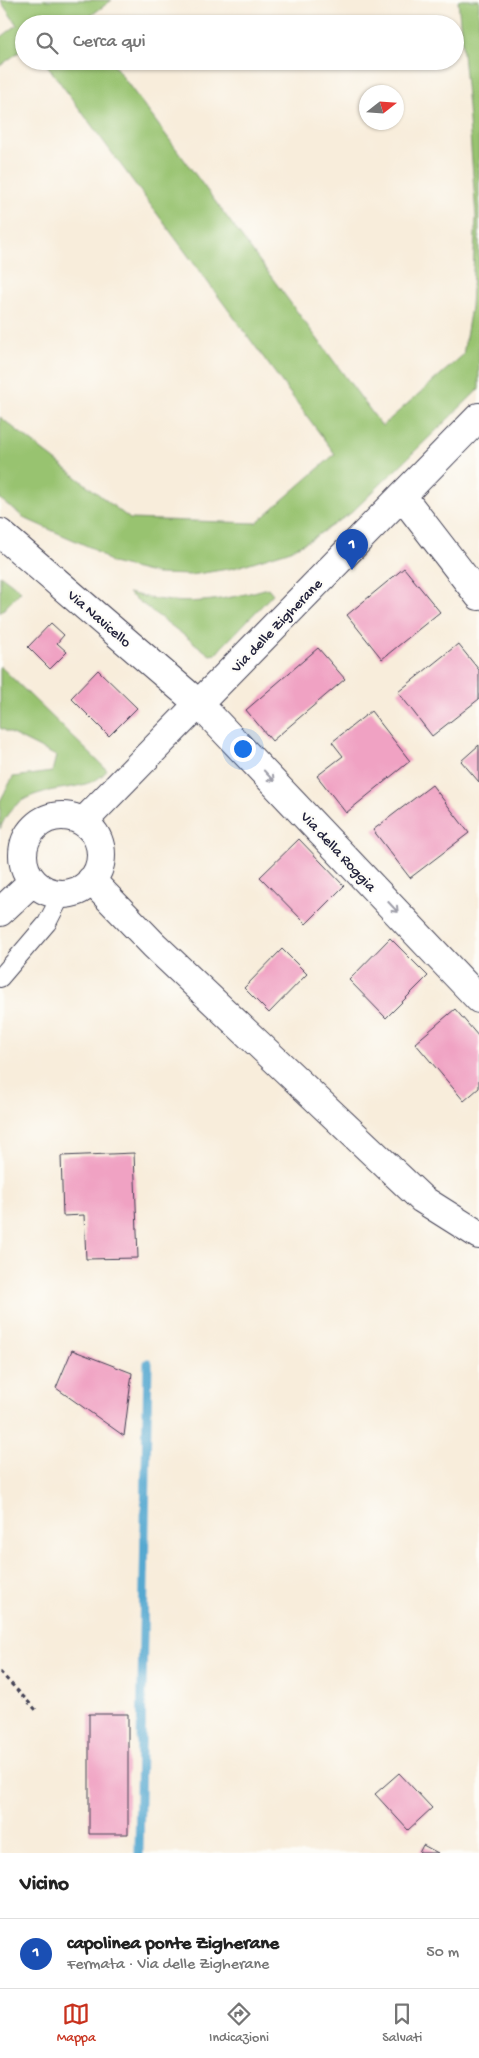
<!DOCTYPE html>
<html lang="it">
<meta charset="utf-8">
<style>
:root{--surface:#fff;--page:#f6f6f6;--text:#222;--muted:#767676;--line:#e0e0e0;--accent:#c8321e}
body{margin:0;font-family:"Gochi Hand",sans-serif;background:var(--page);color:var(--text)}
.compass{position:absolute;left:359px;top:85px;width:45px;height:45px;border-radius:50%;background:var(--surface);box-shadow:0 1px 4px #0004;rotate:73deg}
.you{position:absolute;left:242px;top:748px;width:18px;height:18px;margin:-12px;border:4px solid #fff;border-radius:50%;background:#1a73e8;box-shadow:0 0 0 8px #1a73e833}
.badge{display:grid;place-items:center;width:32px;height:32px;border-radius:50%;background:var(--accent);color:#fff;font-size:16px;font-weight:700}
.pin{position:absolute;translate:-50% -41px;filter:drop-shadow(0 1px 2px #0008)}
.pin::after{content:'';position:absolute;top:26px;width:18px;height:15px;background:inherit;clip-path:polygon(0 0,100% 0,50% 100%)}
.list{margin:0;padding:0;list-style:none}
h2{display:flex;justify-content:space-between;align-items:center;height:65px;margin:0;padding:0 20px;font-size:21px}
h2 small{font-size:16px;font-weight:400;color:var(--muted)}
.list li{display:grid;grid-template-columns:32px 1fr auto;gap:15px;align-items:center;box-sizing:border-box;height:70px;padding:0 20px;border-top:1px solid var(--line)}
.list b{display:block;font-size:19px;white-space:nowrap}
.list p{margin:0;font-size:16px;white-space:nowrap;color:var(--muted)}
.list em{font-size:16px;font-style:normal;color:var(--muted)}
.icon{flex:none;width:28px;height:28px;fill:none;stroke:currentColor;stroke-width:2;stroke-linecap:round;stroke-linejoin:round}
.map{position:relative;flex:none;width:479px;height:1853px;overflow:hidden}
.search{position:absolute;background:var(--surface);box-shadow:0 1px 4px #0004;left:15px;right:15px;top:15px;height:55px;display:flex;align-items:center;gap:12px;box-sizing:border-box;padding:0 18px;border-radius:28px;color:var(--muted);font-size:19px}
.sheet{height:135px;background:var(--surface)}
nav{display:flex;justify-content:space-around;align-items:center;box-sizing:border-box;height:70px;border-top:1px solid var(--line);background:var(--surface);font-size:14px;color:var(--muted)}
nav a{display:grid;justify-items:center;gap:2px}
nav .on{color:var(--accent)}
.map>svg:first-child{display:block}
.green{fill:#98c370;stroke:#5d7256}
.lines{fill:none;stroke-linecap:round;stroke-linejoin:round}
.stream{stroke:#55a8d0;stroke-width:9}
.building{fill:#f0a2c3}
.service-casing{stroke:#424053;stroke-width:20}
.minor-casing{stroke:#424053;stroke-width:30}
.path{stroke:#424053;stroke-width:3;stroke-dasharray:4 4;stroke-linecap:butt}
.service{stroke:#fff;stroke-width:18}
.minor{stroke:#fff;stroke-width:28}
.oneway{stroke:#9c9ca7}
.labels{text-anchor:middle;stroke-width:4.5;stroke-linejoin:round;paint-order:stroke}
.street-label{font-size:15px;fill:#22223b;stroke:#fdfcf7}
</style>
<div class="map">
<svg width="479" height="1853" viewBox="0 0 479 1853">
<rect width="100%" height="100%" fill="#fdfcf7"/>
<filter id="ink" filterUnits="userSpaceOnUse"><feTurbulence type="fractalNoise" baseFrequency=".02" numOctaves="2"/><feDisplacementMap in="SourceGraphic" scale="10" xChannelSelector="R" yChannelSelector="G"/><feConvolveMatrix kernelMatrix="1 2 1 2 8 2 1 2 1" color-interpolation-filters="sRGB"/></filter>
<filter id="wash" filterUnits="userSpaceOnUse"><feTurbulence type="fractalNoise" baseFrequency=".0096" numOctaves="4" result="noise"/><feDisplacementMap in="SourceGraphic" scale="20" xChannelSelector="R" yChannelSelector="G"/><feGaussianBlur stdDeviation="1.12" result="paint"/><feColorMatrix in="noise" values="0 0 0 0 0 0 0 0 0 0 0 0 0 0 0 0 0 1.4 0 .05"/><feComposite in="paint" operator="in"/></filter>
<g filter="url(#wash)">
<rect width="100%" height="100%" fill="#f8eddb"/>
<path class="green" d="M 0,0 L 112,0 L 82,22 L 83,24 L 24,24 L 24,48 L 0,66 L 0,38 L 17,25 Z
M 458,0 L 479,0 L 479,389 L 351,513 L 310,540 L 288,551 L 234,568 L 191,575 L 157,574 L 112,563 L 92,548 L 26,519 L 0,499 L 0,417 L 130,519 L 256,523 L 335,454 L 44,61 L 111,61 L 382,426 L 463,355 L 471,307 L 476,217 L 468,107 Z
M 0,575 L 21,591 L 0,613 Z
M 268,588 L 273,594 L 221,648 L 216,654 L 210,655 L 128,593 C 140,595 151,599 163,600 C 198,605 234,598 268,588 Z
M 0,666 L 107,770 C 85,801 21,773 0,829 L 0,801 L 13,777 L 52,772 L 56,756 L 0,728 Z"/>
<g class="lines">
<path class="stream" d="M 139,1853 L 148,1363"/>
</g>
<g id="blocks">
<path class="building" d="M 404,568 L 440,612 L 382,659 L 347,615 Z
M 51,623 L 64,635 L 57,643 L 67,652 L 50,669 L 28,647 Z
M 458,644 L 479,670 L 479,699 L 432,736 L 398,692 Z
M 318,648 L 345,679 L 272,741 L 246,710 Z
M 98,670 L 137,708 L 109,736 L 71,698 Z
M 371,711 L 410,761 L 346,813 L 317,776 L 343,756 L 332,742 Z
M 479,745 L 479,782 L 461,761 Z
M 432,785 L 469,833 L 410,878 L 373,830 Z
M 299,839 L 344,886 L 306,924 L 260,877 Z
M 390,938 L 428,976 L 386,1018 L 349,980 Z
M 282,949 L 307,974 L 269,1013 L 244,988 Z
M 455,1009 L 479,1037 L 479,1088 L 464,1101 L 415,1043 Z
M 134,1153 L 138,1258 L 86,1259 L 84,1215 L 63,1216 L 61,1156 Z
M 72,1350 L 132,1373 L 124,1436 L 56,1388 Z
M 89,1714 L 128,1714 L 128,1834 L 89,1834 Z
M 399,1773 L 432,1808 L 408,1830 L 375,1794 Z
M 423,1845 L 438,1853 L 419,1853 Z"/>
</g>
</g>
<g filter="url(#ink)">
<use href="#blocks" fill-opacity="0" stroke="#424053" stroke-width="1"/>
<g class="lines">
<defs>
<path id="service" d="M 0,978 L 47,923 L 62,894"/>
<path id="minor" d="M 402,496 L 479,596
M 0,533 L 199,704 L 479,999
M23 855a39 39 0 1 1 78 0a39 39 0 1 1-78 0Z
M 83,822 L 479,417
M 91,880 L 154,945 L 422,1199 L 479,1235
M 0,912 L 33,881"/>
</defs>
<use href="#service" class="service-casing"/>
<use href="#minor" class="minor-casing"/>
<path class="path" d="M 0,1672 L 37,1711"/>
<use href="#service" class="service"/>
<use href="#minor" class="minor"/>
</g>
<defs><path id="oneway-shaft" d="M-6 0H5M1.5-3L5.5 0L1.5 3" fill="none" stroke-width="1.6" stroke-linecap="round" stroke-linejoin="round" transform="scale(1.25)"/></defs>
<g class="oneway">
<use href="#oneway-shaft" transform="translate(269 776) rotate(47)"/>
<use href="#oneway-shaft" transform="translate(393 907) rotate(47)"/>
</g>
</g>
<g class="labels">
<g class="street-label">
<text transform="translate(100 618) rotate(41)" y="5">Via Navicello</text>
<text transform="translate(276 625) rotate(-46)" y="5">Via delle Zigherane</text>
<text transform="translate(339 851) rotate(47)" y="5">Via della Roggia</text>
</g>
</g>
</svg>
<svg class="compass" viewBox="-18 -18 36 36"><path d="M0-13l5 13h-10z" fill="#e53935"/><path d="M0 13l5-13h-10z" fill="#767676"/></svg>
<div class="you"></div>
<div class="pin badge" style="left:352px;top:570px;background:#1a4fb4">1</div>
<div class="search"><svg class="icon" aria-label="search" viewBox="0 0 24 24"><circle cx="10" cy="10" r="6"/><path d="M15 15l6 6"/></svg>Cerca qui</div>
</div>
<section class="sheet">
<h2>Vicino<small></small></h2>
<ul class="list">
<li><span class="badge" style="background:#1a4fb4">1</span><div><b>capolinea ponte Zigherane</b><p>Fermata · Via delle Zigherane</p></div><em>50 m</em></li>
</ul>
</section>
<nav>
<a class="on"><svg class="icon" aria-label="map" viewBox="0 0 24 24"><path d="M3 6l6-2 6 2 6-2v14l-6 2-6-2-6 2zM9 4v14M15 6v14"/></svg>Mappa</a>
<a><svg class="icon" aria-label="directions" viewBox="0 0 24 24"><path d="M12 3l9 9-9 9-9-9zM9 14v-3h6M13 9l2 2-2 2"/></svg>Indicazioni</a>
<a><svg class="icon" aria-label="saved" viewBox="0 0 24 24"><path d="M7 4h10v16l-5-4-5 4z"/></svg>Salvati</a>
</nav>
